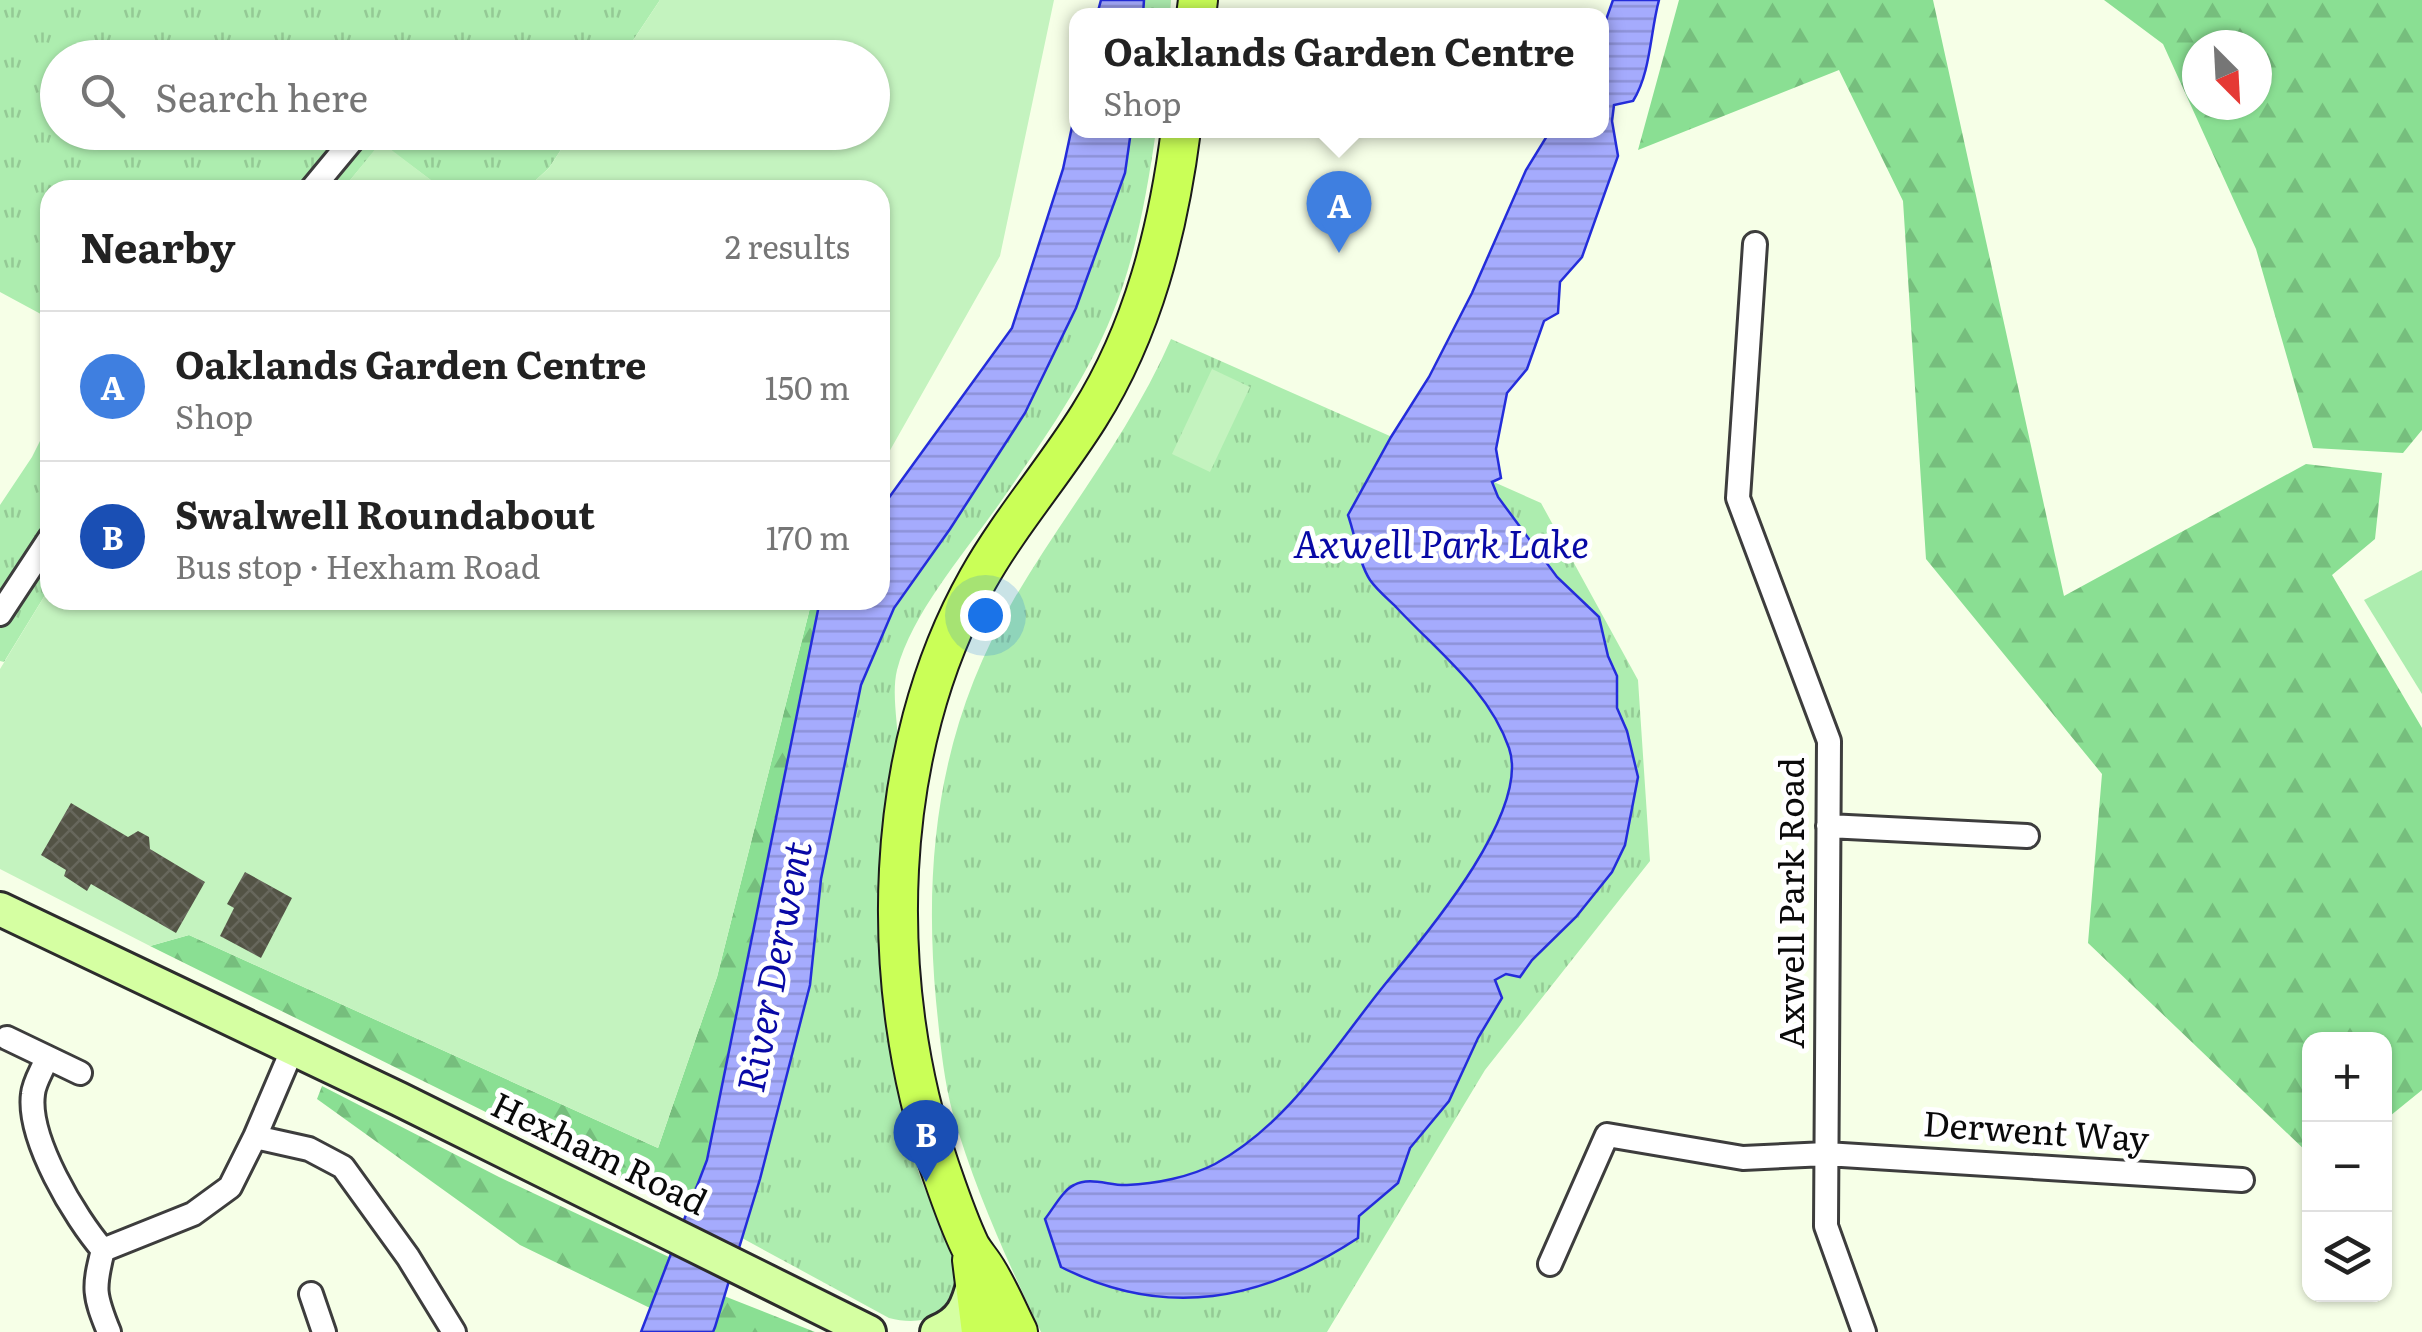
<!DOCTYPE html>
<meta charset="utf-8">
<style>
:root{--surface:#fff;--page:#f2f2f2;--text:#222;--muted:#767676;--line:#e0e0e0;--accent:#2563eb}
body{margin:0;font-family:Literata,serif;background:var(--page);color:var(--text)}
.controls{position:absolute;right:30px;bottom:30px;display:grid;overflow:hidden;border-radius:20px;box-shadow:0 2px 8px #0004}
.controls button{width:90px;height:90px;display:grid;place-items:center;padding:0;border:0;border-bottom:2px solid var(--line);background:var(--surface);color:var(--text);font:50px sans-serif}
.compass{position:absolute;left:2182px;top:30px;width:90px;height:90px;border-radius:50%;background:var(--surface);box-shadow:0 2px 8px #0004;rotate:156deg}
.you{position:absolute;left:985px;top:615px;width:35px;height:35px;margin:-25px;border:8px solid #fff;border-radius:50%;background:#1a73e8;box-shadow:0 0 0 15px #1a73e833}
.badge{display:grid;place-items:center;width:65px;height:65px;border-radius:50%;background:var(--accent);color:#fff;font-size:32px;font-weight:700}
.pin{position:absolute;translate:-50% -82px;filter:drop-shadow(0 2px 5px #0008)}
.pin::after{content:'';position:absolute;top:52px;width:35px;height:30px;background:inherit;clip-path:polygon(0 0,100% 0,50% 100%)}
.popup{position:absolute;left:1069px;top:8px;width:540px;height:130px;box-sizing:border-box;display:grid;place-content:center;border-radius:20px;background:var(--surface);filter:drop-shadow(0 2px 8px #0005);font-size:32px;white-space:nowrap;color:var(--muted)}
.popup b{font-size:38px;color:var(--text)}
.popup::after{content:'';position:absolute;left:50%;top:100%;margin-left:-20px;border:20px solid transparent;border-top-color:var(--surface)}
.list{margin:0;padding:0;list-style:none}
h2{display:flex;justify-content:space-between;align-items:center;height:130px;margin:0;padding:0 40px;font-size:42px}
h2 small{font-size:32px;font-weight:400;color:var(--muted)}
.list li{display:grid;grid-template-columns:65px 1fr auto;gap:30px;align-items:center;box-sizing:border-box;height:150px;padding:0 40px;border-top:2px solid var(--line)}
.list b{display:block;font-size:38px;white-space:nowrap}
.list p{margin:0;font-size:32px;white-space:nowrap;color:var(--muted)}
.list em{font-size:32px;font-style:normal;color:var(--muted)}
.icon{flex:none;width:55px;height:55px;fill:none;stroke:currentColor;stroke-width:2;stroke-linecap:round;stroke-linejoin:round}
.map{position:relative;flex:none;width:2422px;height:1332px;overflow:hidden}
.search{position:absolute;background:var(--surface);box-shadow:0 2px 8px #0004;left:40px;top:40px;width:850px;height:110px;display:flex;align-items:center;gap:25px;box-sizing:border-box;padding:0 35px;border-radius:55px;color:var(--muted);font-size:38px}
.panel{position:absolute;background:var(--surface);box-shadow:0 2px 8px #0004;left:40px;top:180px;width:850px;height:430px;border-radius:30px}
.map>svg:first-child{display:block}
.grass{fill:#adedaf}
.forest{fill:url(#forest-firs);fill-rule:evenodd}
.park{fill:url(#park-tufts)}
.pitch{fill:#c4f3bf}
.water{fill:url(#water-rules);stroke:#242ddb;stroke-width:2.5}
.building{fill:url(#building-cross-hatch)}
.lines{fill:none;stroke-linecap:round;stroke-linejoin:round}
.minor-casing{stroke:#3d3d3d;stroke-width:28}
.secondary-casing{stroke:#2c2c2c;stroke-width:38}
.primary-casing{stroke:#1b1b1b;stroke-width:42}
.minor{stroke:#fff;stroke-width:22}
.secondary{stroke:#d5ffa2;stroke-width:32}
.primary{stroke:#caff57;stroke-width:38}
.labels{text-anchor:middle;stroke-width:10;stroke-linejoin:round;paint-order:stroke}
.street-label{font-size:35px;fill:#0a0a0a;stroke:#fff}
.water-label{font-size:38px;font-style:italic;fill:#0809a6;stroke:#fff}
</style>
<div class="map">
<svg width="2422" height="1332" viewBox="0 0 2422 1332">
<defs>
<pattern id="forest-firs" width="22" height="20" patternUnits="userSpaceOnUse" patternTransform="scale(2.5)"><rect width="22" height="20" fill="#8adf93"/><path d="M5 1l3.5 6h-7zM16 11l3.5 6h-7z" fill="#76be7d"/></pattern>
<pattern id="park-tufts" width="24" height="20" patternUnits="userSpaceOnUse" patternTransform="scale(2.5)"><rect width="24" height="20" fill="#adedaf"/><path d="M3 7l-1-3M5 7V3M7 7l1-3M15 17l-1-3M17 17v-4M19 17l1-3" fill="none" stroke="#94ca95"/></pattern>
<pattern id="water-rules" width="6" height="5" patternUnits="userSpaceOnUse" patternTransform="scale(2.5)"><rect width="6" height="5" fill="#a5abfd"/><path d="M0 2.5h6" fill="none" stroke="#8d92d8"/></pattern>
<pattern id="building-cross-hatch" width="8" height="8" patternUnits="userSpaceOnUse" patternTransform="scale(2.5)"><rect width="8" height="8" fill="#535345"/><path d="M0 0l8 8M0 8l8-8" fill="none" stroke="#67675c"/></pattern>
</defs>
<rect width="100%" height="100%" fill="#f6ffe7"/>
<path class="grass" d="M 2422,570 L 2422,694 L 2364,600 Z"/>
<path class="forest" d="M 1679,0 L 1933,0 L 2064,596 L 2306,464 L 2382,473 L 2375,539 L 2332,575 L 2422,728 L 2422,1090 L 2385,1120 L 2384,1040 L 2310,1040 L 2309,1154 L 2088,943 L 2102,774 L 1926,559 L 1903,201 L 1839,70 L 1638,150 Z
M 2104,0 L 2422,0 L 2422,430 L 2403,453 L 2313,448 L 2256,249 L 2163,44 ZM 2197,45 L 2257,45 L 2257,105 L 2197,105 Z
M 812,600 L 820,600 L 707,1160 L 688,1212 L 150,946 L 189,935 L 658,1148 L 717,977 Z
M 322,1086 L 499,1177 L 671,1258 L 650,1308 L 520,1245 L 317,1099 Z
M 724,1296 L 815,1332 L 713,1332 Z"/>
<path class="park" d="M 0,0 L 660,0 L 622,57 L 58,58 L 58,132 L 572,133 L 549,168 L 525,190 L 444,190 L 381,143 L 342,190 L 50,190 L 50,319 L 0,292 Z
M 1144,0 L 1171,0 L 1170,15 L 1143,16 Z
M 1131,131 L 1156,131 C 1147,192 1136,257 1112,315 C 1086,380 1044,439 1004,497 C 969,548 913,610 897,670 C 891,695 899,727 898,753 C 897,791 882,828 880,866 C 874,961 897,1072 917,1166 C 926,1205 964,1246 954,1287 C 946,1321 917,1325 889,1318 L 742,1238 L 809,985 L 821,879 L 861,685 L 894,608 L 950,529 L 1025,413 L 1076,308 L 1125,173 Z
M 1171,339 L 1541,503 L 1638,680 L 1650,861 L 1485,1070 L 1327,1332 L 1041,1332 C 1007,1260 975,1190 953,1114 C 943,1077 940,1039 936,1001 C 923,858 939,725 1014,599 C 1066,511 1130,433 1171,339 Z
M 50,421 L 50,587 L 4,662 L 0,661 L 0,505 L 32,457 Z"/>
<path class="pitch" d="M 660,0 L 1054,0 L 1000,256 L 880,468 L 880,190 L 525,190 L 549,168 L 572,133 L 872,132 L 872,58 L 622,57 Z
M 381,142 L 444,190 L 342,190 Z
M 1212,369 L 1250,387 L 1210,472 L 1172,454 Z
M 50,587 L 50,600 L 812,600 L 717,977 L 658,1148 L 189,935 L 150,946 L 0,869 L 0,669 Z"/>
<path class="water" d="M 1101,0 L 1144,0 L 1143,15 L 1097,15 Z
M 1613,0 L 1659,0 C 1650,33 1651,72 1633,101 L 1614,105 L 1612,121 L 1618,156 L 1582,257 L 1560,282 L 1558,313 L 1544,321 L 1527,369 L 1507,393 L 1496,449 L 1501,478 L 1492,482 L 1498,497 L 1557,577 L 1599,617 L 1608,656 L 1617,676 L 1617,708 L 1627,731 L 1638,777 L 1625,845 L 1612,872 L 1576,917 L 1532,960 L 1520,977 L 1506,974 L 1495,980 L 1502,998 L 1478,1038 L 1449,1101 L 1410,1148 L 1398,1183 L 1359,1216 L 1358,1238 C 1262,1301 1166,1320 1061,1267 L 1045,1219 C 1053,1209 1063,1190 1074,1185 C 1090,1176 1110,1186 1127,1185 C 1155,1184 1190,1177 1215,1164 C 1290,1123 1334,1047 1386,983 C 1425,936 1531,812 1509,748 C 1489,690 1437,651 1396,607 C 1388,599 1377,590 1370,580 C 1359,563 1355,535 1348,515 L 1391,437 L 1429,377 L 1472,293 L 1526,170 L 1550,131 L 1602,130 L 1602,31 Z
M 1076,108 L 1076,130 L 1131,131 L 1125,173 L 1076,308 L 1025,413 L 950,529 L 894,608 L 861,685 L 821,879 L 810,985 L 760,1179 L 715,1327 L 713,1332 L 641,1332 L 707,1160 L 820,600 L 880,600 L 880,510 L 1012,328 L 1063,169 Z"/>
<path class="building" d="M 71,803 L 128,837 L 138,831 L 149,837 L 150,849 L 205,882 L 176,933 L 91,884 L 87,891 L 64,876 L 66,870 L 41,855 Z
M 245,872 L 292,898 L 261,958 L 220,936 L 234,908 L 227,904 Z"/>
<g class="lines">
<defs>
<path id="minor" d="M 311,190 L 359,132
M 1755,244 L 1738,498 L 1829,741 L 1826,1226 L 1864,1332
M 0,614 L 50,538
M 1828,826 L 2027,836
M 7,1038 L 80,1073
M 293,1048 L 255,1137 L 309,1149 L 343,1167 L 408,1257 L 454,1332
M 47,1058 C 43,1069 34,1082 33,1094 C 27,1138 75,1218 103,1250 L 193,1214 L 230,1187 L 255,1137
M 103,1250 C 93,1289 94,1295 109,1332
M 1550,1264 L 1607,1135 L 1743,1158 L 1826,1154 L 2242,1180
M 311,1294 L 324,1332"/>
<path id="secondary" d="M 0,909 L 399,1099 L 869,1332
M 937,1332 C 962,1322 968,1306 974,1281"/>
<path id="primary" d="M 1196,16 L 1198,0
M 972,1260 L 981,1332
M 1018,1332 C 1008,1312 999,1290 987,1271 C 982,1262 975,1255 970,1246 C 958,1221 949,1194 940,1168 C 877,985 881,751 978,579 C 1010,522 1054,472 1089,416 C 1143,330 1168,231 1181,130"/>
</defs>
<use href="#minor" class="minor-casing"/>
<use href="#secondary" class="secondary-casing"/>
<use href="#primary" class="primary-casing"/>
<use href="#minor" class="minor"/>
<use href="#secondary" class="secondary"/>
<use href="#primary" class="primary"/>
</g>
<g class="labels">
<g class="street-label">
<text transform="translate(1792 903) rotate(-90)" y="12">Axwell Park Road</text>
<text transform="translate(2036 1132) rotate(4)" y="12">Derwent Way</text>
<text transform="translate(599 1154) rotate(26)" y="12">Hexham Road</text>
</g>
<g class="water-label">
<text x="1441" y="558">Axwell Park Lake</text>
<text transform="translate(775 967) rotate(-79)" y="13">River Derwent</text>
</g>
</g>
</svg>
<div class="controls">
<button>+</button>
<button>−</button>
<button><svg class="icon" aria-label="layers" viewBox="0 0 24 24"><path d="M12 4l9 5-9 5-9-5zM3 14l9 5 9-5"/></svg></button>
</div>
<svg class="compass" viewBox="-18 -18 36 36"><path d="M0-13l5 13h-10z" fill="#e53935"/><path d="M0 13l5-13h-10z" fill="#767676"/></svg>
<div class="you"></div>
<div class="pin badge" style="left:1339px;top:253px;background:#3f7fe0">A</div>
<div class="popup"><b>Oaklands Garden Centre</b>Shop</div>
<div class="pin badge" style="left:926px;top:1182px;background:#1a4fb4">B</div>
<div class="search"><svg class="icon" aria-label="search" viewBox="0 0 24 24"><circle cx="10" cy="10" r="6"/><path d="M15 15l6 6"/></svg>Search here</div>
<section class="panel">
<h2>Nearby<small>2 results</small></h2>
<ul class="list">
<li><span class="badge" style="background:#3f7fe0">A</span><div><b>Oaklands Garden Centre</b><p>Shop</p></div><em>150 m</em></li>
<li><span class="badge" style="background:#1a4fb4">B</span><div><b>Swalwell Roundabout</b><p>Bus stop · Hexham Road</p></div><em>170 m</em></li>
</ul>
</section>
</div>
